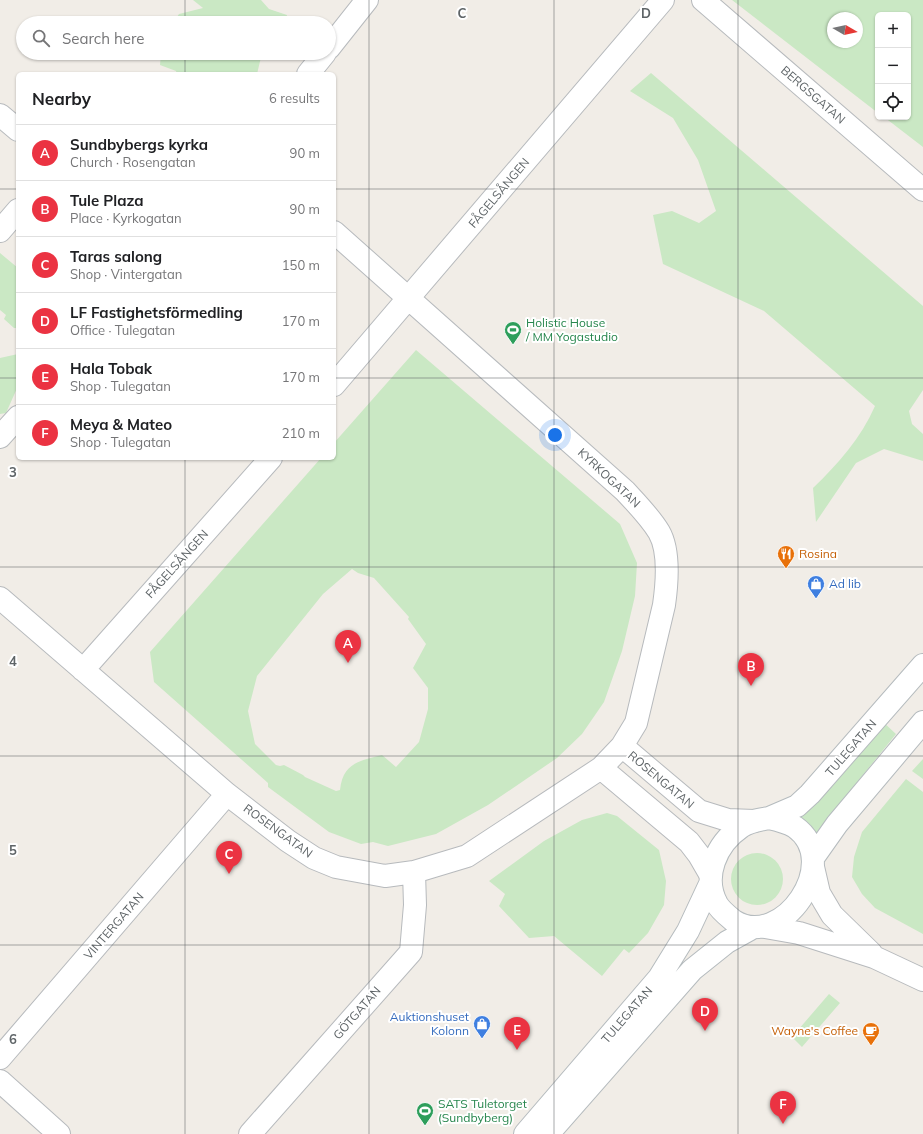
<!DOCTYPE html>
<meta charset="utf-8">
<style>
:root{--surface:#fff;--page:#f6f6f6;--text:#202124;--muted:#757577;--line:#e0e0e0;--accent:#eb3342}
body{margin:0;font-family:Mulish,sans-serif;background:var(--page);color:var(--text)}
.controls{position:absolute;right:12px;top:12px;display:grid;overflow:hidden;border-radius:6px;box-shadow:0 1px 3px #0004}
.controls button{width:36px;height:36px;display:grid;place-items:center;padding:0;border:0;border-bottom:1px solid var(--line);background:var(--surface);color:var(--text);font:20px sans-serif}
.compass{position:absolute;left:827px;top:12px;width:36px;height:36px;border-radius:50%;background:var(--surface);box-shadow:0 1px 3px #0004;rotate:99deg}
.you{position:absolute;left:555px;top:435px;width:14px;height:14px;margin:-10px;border:3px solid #fff;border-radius:50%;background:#1a73e8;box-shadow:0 0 0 6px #1a73e833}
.badge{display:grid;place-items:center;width:26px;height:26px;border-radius:50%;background:var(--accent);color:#fff;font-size:13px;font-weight:700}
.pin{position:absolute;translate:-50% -33px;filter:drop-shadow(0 1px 2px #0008)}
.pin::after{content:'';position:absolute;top:21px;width:14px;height:12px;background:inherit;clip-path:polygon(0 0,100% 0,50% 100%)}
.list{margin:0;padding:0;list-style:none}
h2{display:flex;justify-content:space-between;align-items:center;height:52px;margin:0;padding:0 16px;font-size:17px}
h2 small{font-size:13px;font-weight:400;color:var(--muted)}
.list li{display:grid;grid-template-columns:26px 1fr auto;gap:12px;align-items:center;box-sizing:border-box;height:56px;padding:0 16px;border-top:1px solid var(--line)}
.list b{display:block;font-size:15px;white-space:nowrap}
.list p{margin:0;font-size:13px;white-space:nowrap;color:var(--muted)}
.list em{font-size:13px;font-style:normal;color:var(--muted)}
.icon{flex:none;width:22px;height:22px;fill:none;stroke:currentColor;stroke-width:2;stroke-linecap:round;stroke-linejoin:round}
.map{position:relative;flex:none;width:923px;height:1134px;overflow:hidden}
.search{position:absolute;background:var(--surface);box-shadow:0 1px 3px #0004;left:16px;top:16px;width:320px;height:44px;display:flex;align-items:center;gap:10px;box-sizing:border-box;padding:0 14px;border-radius:22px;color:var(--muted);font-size:15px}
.panel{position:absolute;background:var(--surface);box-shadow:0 1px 3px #0004;left:16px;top:72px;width:320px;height:388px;border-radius:6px}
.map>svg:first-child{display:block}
.green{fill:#cae8c4;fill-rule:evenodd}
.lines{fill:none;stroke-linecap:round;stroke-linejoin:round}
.street-casing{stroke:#b7babd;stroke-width:24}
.secondary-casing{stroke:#b5bbbe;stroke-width:24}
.street{stroke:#fff;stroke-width:22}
.secondary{stroke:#fff;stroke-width:22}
.grid{fill:none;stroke:#5e6467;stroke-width:1;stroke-opacity:0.55}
.labels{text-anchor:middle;stroke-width:4;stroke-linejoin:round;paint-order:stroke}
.street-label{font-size:12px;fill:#5e6467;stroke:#fff}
.leisure-label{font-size:12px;fill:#27864d;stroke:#fff;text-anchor:start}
.food-label{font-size:12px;fill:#c56008;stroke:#fff;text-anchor:start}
.shop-label{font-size:12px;fill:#366cbe;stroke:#fff;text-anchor:start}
.grid-label{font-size:13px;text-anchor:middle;font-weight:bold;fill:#5e6467;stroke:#fff;stroke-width:4;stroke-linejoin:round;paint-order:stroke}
</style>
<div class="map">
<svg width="923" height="1134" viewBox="0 0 923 1134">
<rect width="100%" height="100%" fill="#f1ede7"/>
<path class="green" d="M 193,0 L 261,0 L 269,9 L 287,15 L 285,23 L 173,23 L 179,14 L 203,8 Z
M 732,0 L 923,0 L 923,147 L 884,117 L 908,117 L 908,15 L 878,15 L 878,113 ZM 833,18 L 857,18 L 857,42 L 833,42 Z
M 161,53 L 262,53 L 257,74 L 177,74 L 176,71 L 160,65 Z
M 651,73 L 923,306 L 923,390 L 909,411 L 912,424 L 923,434 L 923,461 L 884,449 L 856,463 L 816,522 L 813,488 C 838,464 861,438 875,406 L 764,311 L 663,264 L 653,215 L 672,211 L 699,223 L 716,211 L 698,160 L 673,118 L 630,91 Z
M 0,253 L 18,268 L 18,328 L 14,328 L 4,319 L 6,315 L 0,310 Z
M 416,350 L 620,524 L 637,563 L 635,596 L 622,651 L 604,702 L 582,734 L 557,758 L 488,805 L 436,834 L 388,846 L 373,842 L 361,844 L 329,832 L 268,787 L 268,783 L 154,682 L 150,652 L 321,458 L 334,458 L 334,443 ZM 352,569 L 358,573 L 374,578 L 409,617 L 408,619 L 426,644 L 413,668 L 428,688 L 428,709 L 419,742 L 396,767 L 382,755 C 359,761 343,763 340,790 L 336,791 L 305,777 L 303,775 L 284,765 L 280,766 L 276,765 L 255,744 L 248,711 L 257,676 L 323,594 Z
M 18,354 L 18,386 L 6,413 L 0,414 L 0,358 Z
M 882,721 L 896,734 L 813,837 L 793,820 Z
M 923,759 L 923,779 L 912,771 Z
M 906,779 L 923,792 L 923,934 L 875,908 L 862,894 L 852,877 L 854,857 L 862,832 Z
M 607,813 L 617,816 L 659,850 L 666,881 L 664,905 L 648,933 L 629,953 L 624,949 L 602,976 L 554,936 L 529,938 L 499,906 L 505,894 L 489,881 L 544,841 L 582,820 Z
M731 879a26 26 0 1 1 52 0a26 26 0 1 1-52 0Z
M 829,994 L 840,1003 L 802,1047 L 792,1037 Z"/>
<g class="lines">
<defs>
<path id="street" d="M 703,0 L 923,190
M 329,48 L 367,0
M 308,74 L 325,53
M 0,115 L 18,130
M 0,231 L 18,210
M 334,385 L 663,0
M 0,437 L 18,417
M 0,598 L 227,794 L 288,841 L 314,858 L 336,867 L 385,876 L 414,872 L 467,856 L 601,768 L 622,746 L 636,723 L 664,605 C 667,584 670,551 659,532 C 650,517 637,504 625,491 L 334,232
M 83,670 L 271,458
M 622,746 L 699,811 L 728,820 L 754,821
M 601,768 L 689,842 L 699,855 L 710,874
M 813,867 L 819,893 L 832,915 L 871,953
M 765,927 L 799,933 L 874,957 L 923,980
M 0,1058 L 227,794
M 0,1081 L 59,1134
M 250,1134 L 411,952 L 415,905 L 414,872"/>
<path id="secondary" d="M 769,818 C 778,820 787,822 795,827 C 844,862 782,951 734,921 C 728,916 720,910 717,904 C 702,877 716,844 741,827 C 749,821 759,820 769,818 Z
M 769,818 L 797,806 L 810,794 L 923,665
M 813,858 L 837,824 L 923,722
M 525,1134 L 659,978 L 688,931 L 710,884
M 548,1134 L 692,970 L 727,942 L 754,927"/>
</defs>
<use href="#street" class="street-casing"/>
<use href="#secondary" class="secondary-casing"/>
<use href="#street" class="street"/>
<use href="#secondary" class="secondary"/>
</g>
<path class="grid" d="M 185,0 L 185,23M 369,0 L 369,1134M 554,0 L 554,1134M 738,0 L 738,1134M 185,53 L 185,74M 0,189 L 18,189M 334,189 L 923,189M 0,378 L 18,378M 334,378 L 923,378M 185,458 L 185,1134M 0,567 L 923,567M 0,756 L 923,756M 0,945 L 923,945"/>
<defs>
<symbol id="stadium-pin" viewBox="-11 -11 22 30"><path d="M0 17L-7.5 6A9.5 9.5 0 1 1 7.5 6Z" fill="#2e9e5b" stroke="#fff"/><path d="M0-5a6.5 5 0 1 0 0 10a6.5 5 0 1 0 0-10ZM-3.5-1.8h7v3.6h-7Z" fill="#fff"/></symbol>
<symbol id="restaurant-pin" viewBox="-11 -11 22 30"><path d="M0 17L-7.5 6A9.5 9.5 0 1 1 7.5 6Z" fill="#e8710a" stroke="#fff"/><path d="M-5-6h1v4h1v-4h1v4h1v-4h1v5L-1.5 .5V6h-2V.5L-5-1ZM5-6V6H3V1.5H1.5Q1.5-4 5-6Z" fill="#fff"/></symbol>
<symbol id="shop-pin" viewBox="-11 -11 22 30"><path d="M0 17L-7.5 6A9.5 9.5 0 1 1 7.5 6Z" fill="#3f7fe0" stroke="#fff"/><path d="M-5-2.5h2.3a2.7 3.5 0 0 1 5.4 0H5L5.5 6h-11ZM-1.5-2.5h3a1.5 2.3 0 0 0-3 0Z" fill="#fff"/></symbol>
<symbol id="cafe-pin" viewBox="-11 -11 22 30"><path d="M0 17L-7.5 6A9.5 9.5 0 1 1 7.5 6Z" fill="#e8710a" stroke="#fff"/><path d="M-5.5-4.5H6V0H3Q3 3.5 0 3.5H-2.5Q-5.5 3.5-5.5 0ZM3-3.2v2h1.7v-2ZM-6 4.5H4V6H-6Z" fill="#fff"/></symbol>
</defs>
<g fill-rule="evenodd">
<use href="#stadium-pin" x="503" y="320" width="20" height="27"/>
<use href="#restaurant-pin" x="776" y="544" width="20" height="27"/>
<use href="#shop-pin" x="806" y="574" width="20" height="27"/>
<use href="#shop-pin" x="472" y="1014" width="20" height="27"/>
<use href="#cafe-pin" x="861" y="1021" width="20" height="27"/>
<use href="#stadium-pin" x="415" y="1101" width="20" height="27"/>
</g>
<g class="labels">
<g class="street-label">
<text transform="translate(813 95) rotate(41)" y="4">BERGSGATAN</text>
<text transform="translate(499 193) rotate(-50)" y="4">FÅGELSÅNGEN</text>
<text transform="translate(609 478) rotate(43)" y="4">KYRKOGATAN</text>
<text transform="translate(177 564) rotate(-48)" y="4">FÅGELSÅNGEN</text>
<text transform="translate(851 748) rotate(-49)" y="4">TULEGATAN</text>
<text transform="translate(661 780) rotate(40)" y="4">ROSENGATAN</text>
<text transform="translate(278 831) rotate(36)" y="4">ROSENGATAN</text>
<text transform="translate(114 926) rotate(-49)" y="4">VINTERGATAN</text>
<text transform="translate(357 1013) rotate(-49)" y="4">GÖTGATAN</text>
<text transform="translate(627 1015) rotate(-49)" y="4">TULEGATAN</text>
</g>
<g class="leisure-label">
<text x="526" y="327">Holistic House<tspan x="526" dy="14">/ MM Yogastudio</tspan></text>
<text x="438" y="1108">SATS Tuletorget<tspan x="438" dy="14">(Sundbyberg)</tspan></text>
</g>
<g class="food-label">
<text x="799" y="558">Rosina</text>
<text x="858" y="1035" text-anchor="end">Wayne's Coffee</text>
</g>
<g class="shop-label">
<text x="829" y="588">Ad lib</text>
<text x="469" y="1021" text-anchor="end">Auktionshuset<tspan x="469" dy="14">Kolonn</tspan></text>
</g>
</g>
<g class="grid-label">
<text x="462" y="18">C</text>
<text x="646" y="18">D</text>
<text x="13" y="477">3</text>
<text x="13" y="666">4</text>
<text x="13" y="855">5</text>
<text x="13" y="1044">6</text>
</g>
</svg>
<div class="controls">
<button>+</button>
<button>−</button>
<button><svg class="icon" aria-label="locate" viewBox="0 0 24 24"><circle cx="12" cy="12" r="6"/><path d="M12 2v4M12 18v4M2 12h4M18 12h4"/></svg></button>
</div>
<svg class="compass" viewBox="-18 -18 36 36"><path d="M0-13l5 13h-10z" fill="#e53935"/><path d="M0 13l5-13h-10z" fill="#757577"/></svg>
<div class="you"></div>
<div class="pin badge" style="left:348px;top:663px">A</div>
<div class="pin badge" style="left:751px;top:686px">B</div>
<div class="pin badge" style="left:229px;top:874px">C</div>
<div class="pin badge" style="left:705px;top:1031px">D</div>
<div class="pin badge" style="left:517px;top:1050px">E</div>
<div class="pin badge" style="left:783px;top:1124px">F</div>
<div class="search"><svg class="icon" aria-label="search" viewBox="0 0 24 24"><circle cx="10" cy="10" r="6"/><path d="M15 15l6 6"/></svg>Search here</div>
<section class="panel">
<h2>Nearby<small>6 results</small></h2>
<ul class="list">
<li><span class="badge">A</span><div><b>Sundbybergs kyrka</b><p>Church · Rosengatan</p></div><em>90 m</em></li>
<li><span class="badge">B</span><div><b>Tule Plaza</b><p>Place · Kyrkogatan</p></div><em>90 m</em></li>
<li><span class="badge">C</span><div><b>Taras salong</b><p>Shop · Vintergatan</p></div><em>150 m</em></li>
<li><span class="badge">D</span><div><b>LF Fastighetsförmedling</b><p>Office · Tulegatan</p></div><em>170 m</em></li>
<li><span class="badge">E</span><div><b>Hala Tobak</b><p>Shop · Tulegatan</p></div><em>170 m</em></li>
<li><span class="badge">F</span><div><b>Meya &amp; Mateo</b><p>Shop · Tulegatan</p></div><em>210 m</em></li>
</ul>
</section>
</div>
